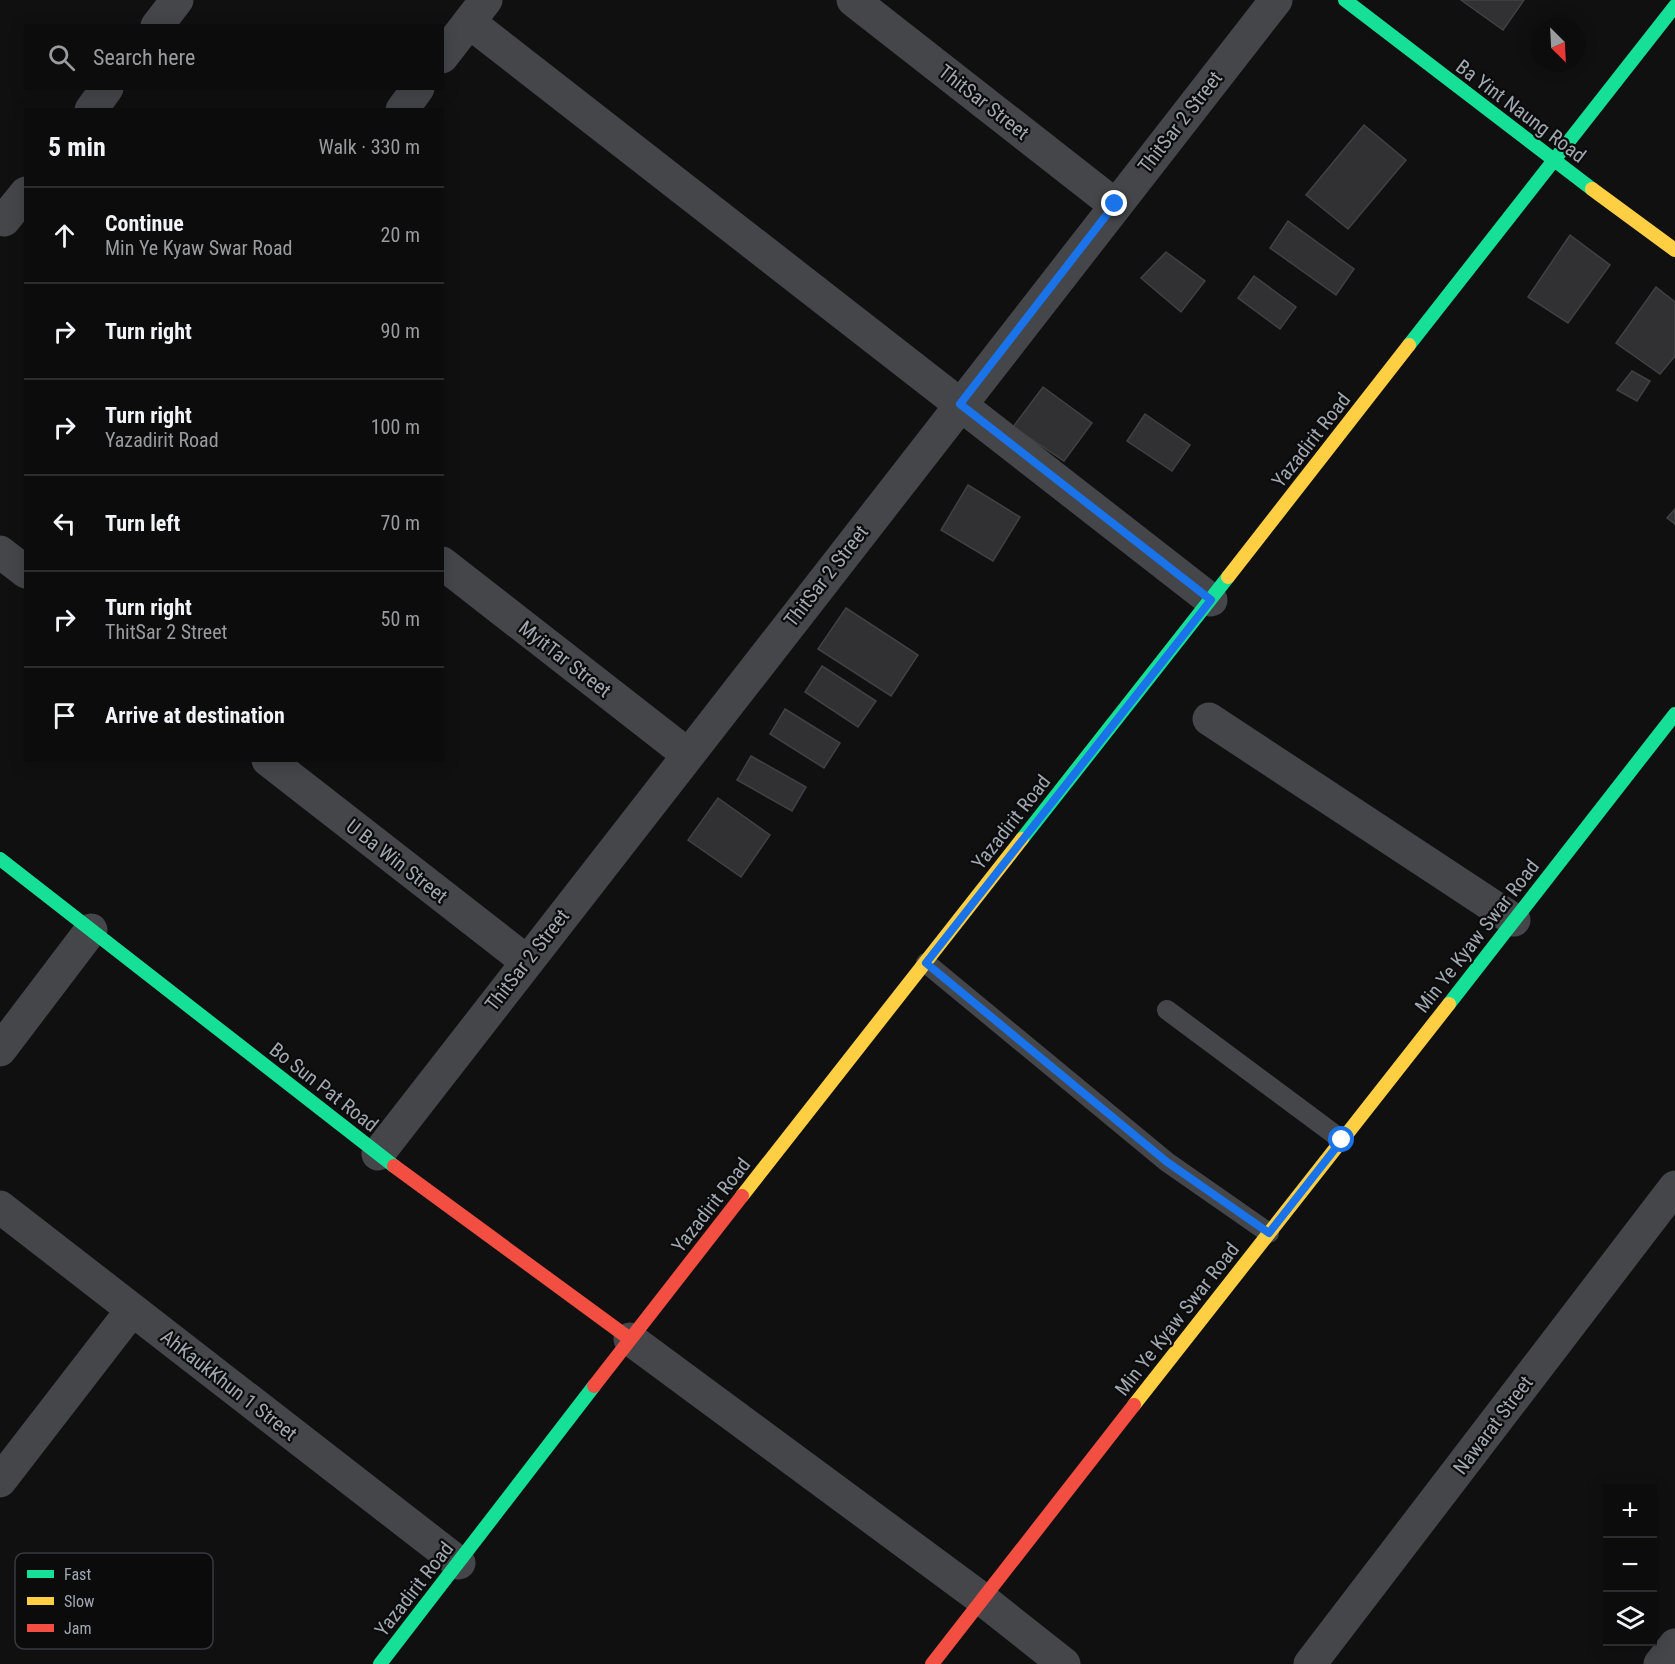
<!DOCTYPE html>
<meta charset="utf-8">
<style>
:root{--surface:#0c0c0d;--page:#1a1a1b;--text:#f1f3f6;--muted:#9a9b9d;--line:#2c2c2e}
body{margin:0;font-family:"Roboto Condensed",sans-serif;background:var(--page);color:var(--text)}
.controls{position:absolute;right:18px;bottom:18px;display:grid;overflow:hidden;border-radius:0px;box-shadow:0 3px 15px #0003}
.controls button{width:54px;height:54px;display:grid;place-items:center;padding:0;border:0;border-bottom:2px solid var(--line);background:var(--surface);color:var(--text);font:30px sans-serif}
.compass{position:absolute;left:1531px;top:18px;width:54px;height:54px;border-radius:50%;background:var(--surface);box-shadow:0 3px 15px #0003;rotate:156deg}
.stop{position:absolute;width:18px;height:18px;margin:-14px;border:4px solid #1a73e8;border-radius:50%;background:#fff}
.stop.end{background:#1a73e8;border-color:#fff;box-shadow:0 2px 6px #0008}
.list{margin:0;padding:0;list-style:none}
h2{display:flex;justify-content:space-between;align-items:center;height:78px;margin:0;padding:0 24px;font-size:26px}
h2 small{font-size:20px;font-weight:400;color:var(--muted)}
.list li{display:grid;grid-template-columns:39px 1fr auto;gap:18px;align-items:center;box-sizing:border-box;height:96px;padding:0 24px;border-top:2px solid var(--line)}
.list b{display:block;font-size:22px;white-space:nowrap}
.list p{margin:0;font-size:20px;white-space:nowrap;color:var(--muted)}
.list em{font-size:20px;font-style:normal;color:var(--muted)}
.icon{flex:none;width:33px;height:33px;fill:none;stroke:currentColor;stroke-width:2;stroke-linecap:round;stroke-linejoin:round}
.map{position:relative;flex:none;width:1675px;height:1664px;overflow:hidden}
.search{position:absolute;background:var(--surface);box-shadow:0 3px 15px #0003;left:24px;top:24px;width:420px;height:66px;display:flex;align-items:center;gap:15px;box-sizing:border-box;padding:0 21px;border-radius:0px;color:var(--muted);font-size:22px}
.panel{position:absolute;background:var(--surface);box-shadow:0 3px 15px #0003;left:24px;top:108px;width:420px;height:654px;border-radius:0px}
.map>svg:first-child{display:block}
.building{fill:#313133;stroke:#404144;stroke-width:1.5}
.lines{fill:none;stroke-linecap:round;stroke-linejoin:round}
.lane{stroke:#454649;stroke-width:20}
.street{stroke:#454649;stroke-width:33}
.fast{stroke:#16e098;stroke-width:14}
.slow{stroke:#ffcf43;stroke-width:14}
.jam{stroke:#f24e42;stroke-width:14}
.route{stroke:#1a73e8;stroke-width:8}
.labels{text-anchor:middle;stroke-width:4.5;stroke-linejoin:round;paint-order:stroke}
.street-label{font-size:20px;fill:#a1a8b2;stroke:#0b0b0c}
.key{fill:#0b0b0c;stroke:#383a3e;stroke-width:1.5}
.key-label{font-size:16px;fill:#a1a8b2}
</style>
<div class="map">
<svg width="1675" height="1664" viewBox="0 0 1675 1664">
<rect width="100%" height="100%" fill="#101011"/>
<path class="building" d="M 1461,0 L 1524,0 L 1503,30 Z
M 1364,125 L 1406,160 L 1348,229 L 1306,195 Z
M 1288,221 L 1354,269 L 1336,295 L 1270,248 Z
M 1570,235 L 1610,265 L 1568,323 L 1528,297 Z
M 1166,252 L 1205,281 L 1181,312 L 1141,278 Z
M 1254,276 L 1296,307 L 1280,329 L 1238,298 Z
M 1656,287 L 1675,302 L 1675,356 L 1660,374 L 1616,343 Z
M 1632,371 L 1650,381 L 1637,401 L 1617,390 Z
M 1043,387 L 1092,423 L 1064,461 L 1013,427 Z
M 1145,414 L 1190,445 L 1172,471 L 1127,441 Z
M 968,485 L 1020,517 L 993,561 L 941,530 Z
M 1675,509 L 1675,524 L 1667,518 Z
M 846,608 L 918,655 L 891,696 L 818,649 Z
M 822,666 L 876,701 L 858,727 L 805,692 Z
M 785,709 L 840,743 L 824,768 L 770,734 Z
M 751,756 L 806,787 L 792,811 L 737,780 Z
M 718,798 L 770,835 L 741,877 L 688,840 Z"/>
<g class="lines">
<path class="lane" d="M 926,963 L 1167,1162 L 1269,1233
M 1167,1010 L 1342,1140"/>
<path class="street" d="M 853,0 L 1115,205
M 469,22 L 1211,600
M 157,26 L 177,0
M 442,57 L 486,0
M 91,110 L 107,88
M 402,110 L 418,88
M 4,220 L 26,193
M 0,552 L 26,572
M 442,563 L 687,754
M 1209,719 L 1514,920
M 268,760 L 526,961
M 0,1050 L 91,930
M 378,1154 L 1276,0
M 0,1207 L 459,1563
M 630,1339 L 982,1599 L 1064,1664
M 0,1481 L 132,1310
M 1310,1664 L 1675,1187
M 1660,1664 L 1675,1645"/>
<path class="fast" d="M 1345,0 L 1592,189
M 1409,345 L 1675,6
M 1022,839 L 1228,577
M 0,859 L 394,1166
M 1449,1004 L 1675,714
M 380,1664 L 594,1386"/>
<path class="slow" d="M 1592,189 L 1675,250
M 1228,577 L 1409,345
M 742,1196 L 1022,839
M 1134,1405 L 1449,1004"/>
<path class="jam" d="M 394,1166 L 630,1339
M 594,1386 L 742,1196
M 932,1664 L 1134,1405"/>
</g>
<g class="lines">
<path class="route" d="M 1115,204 L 960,404 L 1211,600 L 926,963 L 1167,1162 L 1269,1233 L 1342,1140"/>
</g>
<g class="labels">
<g class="street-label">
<text transform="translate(984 102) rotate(38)" y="7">ThitSar Street</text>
<text transform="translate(1521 111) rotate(37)" y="7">Ba Yint Naung Road</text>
<text transform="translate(1180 122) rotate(-52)" y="7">ThitSar 2 Street</text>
<text transform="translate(1311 440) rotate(-52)" y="7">Yazadirit Road</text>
<text transform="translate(826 576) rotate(-52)" y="7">ThitSar 2 Street</text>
<text transform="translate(565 659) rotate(38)" y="7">MyitTar Street</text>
<text transform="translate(1011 822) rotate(-52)" y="7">Yazadirit Road</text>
<text transform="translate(397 861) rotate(38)" y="7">U Ba Win Street</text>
<text transform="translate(1477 936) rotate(-52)" y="7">Min Ye Kyaw Swar Road</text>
<text transform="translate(527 960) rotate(-52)" y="7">ThitSar 2 Street</text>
<text transform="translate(324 1087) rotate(38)" y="7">Bo Sun Pat Road</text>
<text transform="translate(711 1205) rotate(-52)" y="7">Yazadirit Road</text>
<text transform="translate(1177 1319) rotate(-52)" y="7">Min Ye Kyaw Swar Road</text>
<text transform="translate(229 1385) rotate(38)" y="7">AhKaukKhun 1 Street</text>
<text transform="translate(1493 1425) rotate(-53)" y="7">Nawarat Street</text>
<text transform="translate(414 1589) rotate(-52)" y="7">Yazadirit Road</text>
</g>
</g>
<rect x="15" y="1553" width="198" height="96" rx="9" class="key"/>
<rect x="27" y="1570" width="27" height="8" fill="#16e098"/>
<rect x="27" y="1597" width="27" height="8" fill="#ffcf43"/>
<rect x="27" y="1624" width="27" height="8" fill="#f24e42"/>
<g class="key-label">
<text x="64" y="1580">Fast</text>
<text x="64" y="1607">Slow</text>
<text x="64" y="1634">Jam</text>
</g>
</svg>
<div class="controls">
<button>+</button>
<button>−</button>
<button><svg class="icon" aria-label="layers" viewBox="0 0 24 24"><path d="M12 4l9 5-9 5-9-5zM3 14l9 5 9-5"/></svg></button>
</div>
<svg class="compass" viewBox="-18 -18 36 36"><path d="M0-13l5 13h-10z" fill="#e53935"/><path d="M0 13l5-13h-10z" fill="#9a9b9d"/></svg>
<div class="stop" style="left:1342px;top:1140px"></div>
<div class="stop end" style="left:1115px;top:204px"></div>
<div class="search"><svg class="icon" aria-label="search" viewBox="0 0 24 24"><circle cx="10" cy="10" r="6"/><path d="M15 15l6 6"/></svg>Search here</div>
<section class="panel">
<h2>5 min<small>Walk · 330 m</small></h2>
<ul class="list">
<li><svg class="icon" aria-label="ahead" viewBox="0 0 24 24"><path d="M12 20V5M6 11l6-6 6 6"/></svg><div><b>Continue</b><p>Min Ye Kyaw Swar Road</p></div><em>20 m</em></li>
<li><svg class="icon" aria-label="right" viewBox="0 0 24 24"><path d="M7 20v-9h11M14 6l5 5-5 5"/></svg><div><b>Turn right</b></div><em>90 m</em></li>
<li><svg class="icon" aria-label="right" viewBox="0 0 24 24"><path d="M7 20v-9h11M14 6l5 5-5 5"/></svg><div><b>Turn right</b><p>Yazadirit Road</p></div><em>100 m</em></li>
<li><svg class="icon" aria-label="left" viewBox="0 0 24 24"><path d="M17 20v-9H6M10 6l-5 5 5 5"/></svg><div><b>Turn left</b></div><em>70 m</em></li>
<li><svg class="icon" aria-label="right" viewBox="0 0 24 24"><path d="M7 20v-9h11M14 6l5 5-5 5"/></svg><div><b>Turn right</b><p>ThitSar 2 Street</p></div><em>50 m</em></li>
<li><svg class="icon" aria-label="arrive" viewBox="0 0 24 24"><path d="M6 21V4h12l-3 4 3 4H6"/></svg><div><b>Arrive at destination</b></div></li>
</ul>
</section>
</div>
